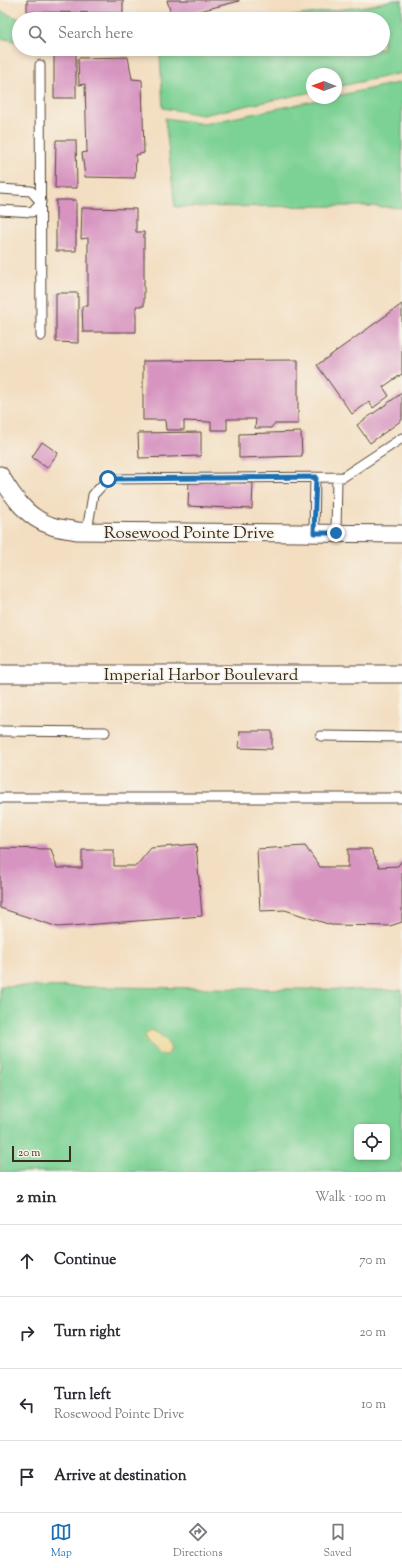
<!DOCTYPE html>
<meta charset="utf-8">
<style>
:root{--surface:#fff;--page:#f2f2f3;--text:#2b2b33;--muted:#7c7c81;--line:#e1e1e2;--accent:#1f6fb2}
body{margin:0;font-family:"Sorts Mill Goudy",serif;background:var(--page);color:var(--text)}
.controls{position:absolute;right:12px;bottom:12px;display:grid;overflow:hidden;border-radius:6px;box-shadow:0 2px 6px #0003}
.controls button{width:36px;height:36px;display:grid;place-items:center;padding:0;border:0;border-bottom:1px solid var(--line);background:var(--surface);color:var(--text);font:20px sans-serif}
.compass{position:absolute;left:306px;top:68px;width:36px;height:36px;border-radius:50%;background:var(--surface);box-shadow:0 2px 6px #0003;rotate:271deg}
.scale{position:absolute;left:12px;bottom:10px;width:59px;box-sizing:border-box;padding-left:4px;border:2px solid #3b2a1e;border-top:0;font-size:11px;line-height:14px;white-space:nowrap;color:#3b2a1e;-webkit-text-stroke:3px #f7f3e8;paint-order:stroke}
.stop{position:absolute;width:12px;height:12px;margin:-9px;border:3px solid #1f6fb2;border-radius:50%;background:#fff}
.stop.end{background:#1f6fb2;border-color:#fff;box-shadow:0 1px 4px #0008}
.list{margin:0;padding:0;list-style:none}
h2{display:flex;justify-content:space-between;align-items:center;height:52px;margin:0;padding:0 16px;font-size:17px}
h2 small{font-size:13px;font-weight:400;color:var(--muted)}
.list li{display:grid;grid-template-columns:26px 1fr auto;gap:12px;align-items:center;box-sizing:border-box;height:72px;padding:0 16px;border-top:1px solid var(--line)}
.list b{display:block;font-size:15px;white-space:nowrap}
.list p{margin:0;font-size:13px;white-space:nowrap;color:var(--muted)}
.list em{font-size:13px;font-style:normal;color:var(--muted)}
.icon{flex:none;width:22px;height:22px;fill:none;stroke:currentColor;stroke-width:2;stroke-linecap:round;stroke-linejoin:round}
.map{position:relative;flex:none;width:402px;height:1172px;overflow:hidden}
.search{position:absolute;background:var(--surface);box-shadow:0 2px 6px #0003;left:12px;right:12px;top:12px;height:44px;display:flex;align-items:center;gap:10px;box-sizing:border-box;padding:0 14px;border-radius:22px;color:var(--muted);font-size:15px}
.sheet{height:340px;background:var(--surface)}
nav{display:flex;justify-content:space-around;align-items:center;box-sizing:border-box;height:56px;border-top:1px solid var(--line);background:var(--surface);font-size:11px;color:var(--muted)}
nav a{display:grid;justify-items:center;gap:2px}
nav .on{color:var(--accent)}
.map>svg:first-child{display:block}
.green{fill:#7cd194;stroke:#5c7e59;fill-rule:evenodd}
.sand{fill:#eeda9e;stroke:#94825e}
.building{fill:#d794c1}
.lines{fill:none;stroke-linecap:round;stroke-linejoin:round}
.service-casing{stroke:#574536;stroke-width:11}
.minor-casing{stroke:#574536;stroke-width:19}
.service{stroke:#fff;stroke-width:9}
.minor{stroke:#fff;stroke-width:17}
.route{stroke:#1f6fb2;stroke-width:5}
.labels{text-anchor:middle;stroke-width:3.5;stroke-linejoin:round;paint-order:stroke}
.street-label{font-size:17px;fill:#3b2a1e;stroke:#f7f3e8}
</style>
<div class="map">
<svg width="402" height="1172" viewBox="0 0 402 1172">
<rect width="100%" height="100%" fill="#f7f3e8"/>
<filter id="ink" filterUnits="userSpaceOnUse"><feTurbulence type="fractalNoise" baseFrequency=".025" numOctaves="2"/><feDisplacementMap in="SourceGraphic" scale="8" xChannelSelector="R" yChannelSelector="G"/><feConvolveMatrix kernelMatrix="1 2 1 2 8 2 1 2 1" color-interpolation-filters="sRGB"/></filter>
<filter id="wash" filterUnits="userSpaceOnUse"><feTurbulence type="fractalNoise" baseFrequency=".012" numOctaves="4" result="noise"/><feDisplacementMap in="SourceGraphic" scale="16" xChannelSelector="R" yChannelSelector="G"/><feGaussianBlur stdDeviation="0.9" result="paint"/><feColorMatrix in="noise" values="0 0 0 0 0 0 0 0 0 0 0 0 0 0 0 0 0 1.4 0 .05"/><feComposite in="paint" operator="in"/></filter>
<g filter="url(#wash)">
<rect width="100%" height="100%" fill="#f3dec1"/>
<path class="green" d="M 392,0 L 402,0 L 402,73 L 336,87 L 336,74 L 312,74 L 312,92 L 202,115 L 163,108 L 160,54 L 77,49 L 383,49 L 383,19 L 274,19 L 372,5 Z
M 0,11 L 20,19 L 19,42 L 0,38 Z
M 402,82 L 402,208 L 366,206 L 175,207 L 165,118 L 204,124 L 327,98 L 336,98 L 336,96 Z
M 0,986 L 402,990 L 402,1172 L 0,1172 ZM 357,1127 L 387,1127 L 387,1157 L 357,1157 Z"/>
<path class="sand" d="M 151,1030 C 161,1034 166,1039 171,1049 L 167,1055 L 160,1055 L 146,1042 L 145,1034 Z"/>
<g id="blocks">
<path class="building" d="M 27,0 L 123,0 L 123,13 L 27,12 Z
M 167,0 L 239,0 L 239,1 L 172,18 Z
M 54,49 L 76,49 L 76,98 L 54,98 Z
M 128,57 L 132,79 L 142,80 L 144,153 L 136,155 L 135,178 L 85,177 L 82,153 L 87,152 L 85,84 L 79,85 L 78,58 Z
M 56,140 L 76,140 L 77,188 L 55,188 Z
M 56,200 L 76,200 L 76,251 L 56,251 Z
M 82,208 L 136,209 L 136,232 L 144,232 L 144,306 L 136,306 L 136,332 L 83,332 L 82,306 L 88,306 L 88,238 L 81,239 Z
M 56,293 L 78,293 L 78,343 L 56,342 Z
M 402,304 L 402,374 L 383,387 L 389,396 L 373,408 L 369,402 L 352,414 L 317,365 Z
M 298,360 L 298,424 L 274,424 L 271,428 L 255,428 L 256,419 L 227,419 L 227,430 L 211,430 L 211,422 L 184,421 L 184,430 L 166,430 L 165,420 L 143,420 L 143,361 Z
M 402,393 L 402,420 L 370,443 L 357,425 Z
M 201,432 L 201,456 L 139,458 L 138,433 Z
M 301,432 L 302,456 L 239,458 L 239,434 Z
M 42,442 L 58,453 L 47,468 L 32,457 Z
M 189,481 L 253,483 L 252,509 L 188,506 Z
M 240,731 L 272,731 L 272,749 L 239,748 Z
M 196,844 L 202,916 L 58,927 L 0,908 L 0,848 L 51,849 L 57,868 L 82,868 L 82,850 L 114,850 L 114,866 L 136,866 L 151,848 Z
M 305,846 L 320,867 L 348,867 L 348,849 L 371,849 L 379,867 L 398,866 L 402,860 L 402,922 L 390,926 L 331,925 L 285,910 L 260,911 L 257,849 Z"/>
</g>
</g>
<g filter="url(#ink)">
<use href="#blocks" fill-opacity="0" stroke="#574536" stroke-width="1"/>
<g class="lines">
<defs>
<path id="service" d="M 40,65 L 41,336
M 0,189 L 31,191 L 41,202 L 32,212 L 0,210
M 87,531 L 93,495 L 108,479 L 343,477 L 402,438
M 314,533 L 315,477
M 336,533 L 337,477
M 0,731 L 105,732
M 321,736 L 402,737
M 0,798 L 402,798"/>
<path id="minor" d="M 0,475 C 13,497 27,518 52,526 C 60,529 69,529 77,531 L 402,534
M 0,674 L 402,674"/>
</defs>
<use href="#service" class="service-casing"/>
<use href="#minor" class="minor-casing"/>
<use href="#service" class="service"/>
<use href="#minor" class="minor"/>
</g>
</g>
<g class="lines" filter="url(#ink)">
<path class="route" d="M 108,479 L 316,477 L 314,533 L 336,533"/>
</g>
<g class="labels">
<g class="street-label">
<text x="189" y="538">Rosewood Pointe Drive</text>
<text x="201" y="680">Imperial Harbor Boulevard</text>
</g>
</g>
</svg>
<div class="controls">
<button><svg class="icon" aria-label="locate" viewBox="0 0 24 24"><circle cx="12" cy="12" r="6"/><path d="M12 2v4M12 18v4M2 12h4M18 12h4"/></svg></button>
</div>
<svg class="compass" viewBox="-18 -18 36 36"><path d="M0-13l5 13h-10z" fill="#e53935"/><path d="M0 13l5-13h-10z" fill="#7c7c81"/></svg>
<div class="scale">20 m</div>
<div class="stop" style="left:108px;top:479px"></div>
<div class="stop end" style="left:336px;top:533px"></div>
<div class="search"><svg class="icon" aria-label="search" viewBox="0 0 24 24"><circle cx="10" cy="10" r="6"/><path d="M15 15l6 6"/></svg>Search here</div>
</div>
<section class="sheet">
<h2>2 min<small>Walk · 100 m</small></h2>
<ul class="list">
<li><svg class="icon" aria-label="ahead" viewBox="0 0 24 24"><path d="M12 20V5M6 11l6-6 6 6"/></svg><div><b>Continue</b></div><em>70 m</em></li>
<li><svg class="icon" aria-label="right" viewBox="0 0 24 24"><path d="M7 20v-9h11M14 6l5 5-5 5"/></svg><div><b>Turn right</b></div><em>20 m</em></li>
<li><svg class="icon" aria-label="left" viewBox="0 0 24 24"><path d="M17 20v-9H6M10 6l-5 5 5 5"/></svg><div><b>Turn left</b><p>Rosewood Pointe Drive</p></div><em>10 m</em></li>
<li><svg class="icon" aria-label="arrive" viewBox="0 0 24 24"><path d="M6 21V4h12l-3 4 3 4H6"/></svg><div><b>Arrive at destination</b></div></li>
</ul>
</section>
<nav>
<a class="on"><svg class="icon" aria-label="map" viewBox="0 0 24 24"><path d="M3 6l6-2 6 2 6-2v14l-6 2-6-2-6 2zM9 4v14M15 6v14"/></svg>Map</a>
<a><svg class="icon" aria-label="directions" viewBox="0 0 24 24"><path d="M12 3l9 9-9 9-9-9zM9 14v-3h6M13 9l2 2-2 2"/></svg>Directions</a>
<a><svg class="icon" aria-label="saved" viewBox="0 0 24 24"><path d="M7 4h10v16l-5-4-5 4z"/></svg>Saved</a>
</nav>
